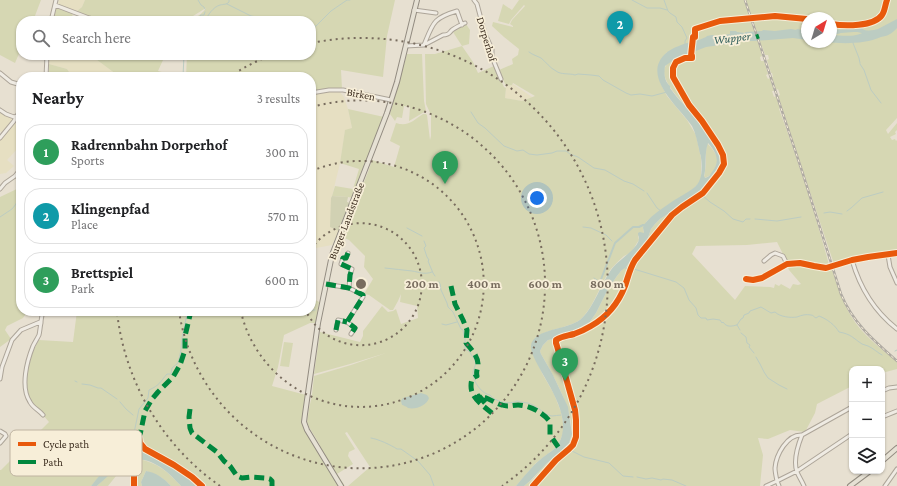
<!DOCTYPE html>
<meta charset="utf-8">
<style>
:root{--surface:#fff;--page:#f2f2f2;--text:#202124;--muted:#757577;--line:#e0e0e0;--accent:#7c3aed}
body{margin:0;font-family:"Crimson Pro",serif;background:var(--page);color:var(--text)}
.controls{position:absolute;right:12px;bottom:12px;display:grid;overflow:hidden;border-radius:8px;box-shadow:0 1px 3px #0004}
.controls button{width:36px;height:36px;display:grid;place-items:center;padding:0;border:0;border-bottom:1px solid var(--line);background:var(--surface);color:var(--text);font:20px sans-serif}
.compass{position:absolute;left:801px;top:12px;width:36px;height:36px;border-radius:50%;background:var(--surface);box-shadow:0 1px 3px #0004;rotate:38deg}
.you{position:absolute;left:537px;top:198px;width:14px;height:14px;margin:-10px;border:3px solid #fff;border-radius:50%;background:#1a73e8;box-shadow:0 0 0 6px #1a73e833}
.badge{display:grid;place-items:center;width:26px;height:26px;border-radius:50%;background:var(--accent);color:#fff;font-size:13px;font-weight:700}
.pin{position:absolute;translate:-50% -33px;filter:drop-shadow(0 1px 2px #0008)}
.pin::after{content:'';position:absolute;top:21px;width:14px;height:12px;background:inherit;clip-path:polygon(0 0,100% 0,50% 100%)}
.list{margin:0;padding:0;list-style:none}
h2{display:flex;justify-content:space-between;align-items:center;height:52px;margin:0;padding:0 16px;font-size:17px}
h2 small{font-size:13px;font-weight:400;color:var(--muted)}
.list li{display:grid;grid-template-columns:26px 1fr auto;gap:12px;align-items:center;box-sizing:border-box;height:56px;margin:0 8px 8px;padding:0 8px;border:1px solid var(--line);border-radius:16px}
.list b{display:block;font-size:15px;white-space:nowrap}
.list p{margin:0;font-size:13px;white-space:nowrap;color:var(--muted)}
.list em{font-size:13px;font-style:normal;color:var(--muted)}
.icon{flex:none;width:22px;height:22px;fill:none;stroke:currentColor;stroke-width:2;stroke-linecap:round;stroke-linejoin:round}
.map{position:relative;flex:none;width:897px;height:486px;overflow:hidden}
.search{position:absolute;background:var(--surface);box-shadow:0 1px 3px #0004;left:16px;top:16px;width:300px;height:44px;display:flex;align-items:center;gap:10px;box-sizing:border-box;padding:0 14px;border-radius:16px;color:var(--muted);font-size:15px}
.panel{position:absolute;background:var(--surface);box-shadow:0 1px 3px #0004;left:16px;top:72px;width:300px;height:244px;border-radius:16px}
.map>svg:first-child{display:block}
.farmland{fill:#e6dfc2}
.green{fill:#d6d7b3;fill-rule:evenodd}
.cemetery{fill:#d1d1b3}
.water{fill:#bcccc2;fill-rule:evenodd}
.lines{fill:none;stroke-linecap:round;stroke-linejoin:round}
.stream{stroke:#bcccc2;stroke-width:1}
.canal{stroke:#bcccc2;stroke-width:2}
.river{stroke:#bcccc2;stroke-width:3.5}
.ferry{stroke:#2f5d5a;stroke-width:1;stroke-dasharray:5 4;stroke-linecap:butt}
.minor-casing{stroke:#ada599;stroke-width:5}
.major-casing{stroke:#928b80;stroke-width:6}
.minor{stroke:#efebe3;stroke-width:3}
.major{stroke:#e6e1d4;stroke-width:4}
.rail-casing{stroke:#afaaa2;stroke-width:2.5}
.rail{stroke:#f7eed8;stroke-width:1;stroke-dasharray:3;stroke-linecap:butt}
.minor-bridge-casing{stroke:#ada599;stroke-width:5;stroke-linecap:butt}
.minor-bridge{stroke:#efebe3;stroke-width:3}
.quiet{stroke:#00873e;stroke-width:5;stroke-dasharray:10 5;stroke-linecap:butt}
.cycleway-casing{stroke:#f7eed8;stroke-width:8}
.cycleway{stroke:#e8590c;stroke-width:6}
.ring{fill:none;stroke:#786c5e;stroke-width:2;stroke-dasharray:2 4}
.labels{text-anchor:middle;stroke-width:3.5;stroke-linejoin:round;paint-order:stroke}
.street-label{font-size:11px;fill:#3d2e20;stroke:#f7eed8}
.water-label{font-size:12px;font-style:italic;fill:#2f5d5a;stroke:#f7eed8}
.key{fill:#f7eed8;stroke:#bfb4a1;stroke-width:1}
.key-label{font-size:11px;fill:#3d2e20}
.centre{fill:#786c5e;stroke:#f7eed8;stroke-width:2}
.ring-label{font-size:12px;text-anchor:middle;font-weight:bold;fill:#786c5e;stroke:#f7eed8;stroke-width:3.5;stroke-linejoin:round;paint-order:stroke}
</style>
<div class="map">
<svg width="897" height="486" viewBox="0 0 897 486">
<rect width="100%" height="100%" fill="#e7e0d1"/>
<path class="farmland" d="M 59,0 L 85,0 L 82,7 L 76,12 L 59,5 L 58,4 Z
M 50,55 L 90,55 L 90,57 L 93,57 L 120,77 L 90,77 L 84,72 L 69,72 L 67,69 L 49,64 Z
M 513,84 L 532,97 L 522,101 L 505,98 L 506,86 L 512,85 Z
M 329,91 L 339,91 L 344,97 L 348,109 L 352,128 L 345,131 L 340,163 L 332,196 L 331,198 L 339,231 L 332,245 L 311,249 L 311,94 Z
M 0,111 L 14,120 L 3,134 L 0,131 Z
M 18,116 L 21,117 L 21,145 L 7,160 L 14,166 L 6,173 L 0,174 L 0,139 Z"/>
<path class="green" d="M 0,0 L 41,0 L 33,21 L 21,21 L 21,49 L 15,63 L 0,55 Z
M 85,0 L 395,0 L 387,36 L 383,77 L 341,70 L 342,89 L 311,92 L 311,77 L 186,77 L 187,55 L 311,55 L 311,21 L 192,21 C 196,16 203,14 206,8 L 193,16 L 189,21 L 104,21 L 76,12 L 82,7 Z
M 519,0 L 897,0 L 897,118 L 886,130 L 888,134 L 897,123 L 897,130 L 895,132 L 896,134 L 890,137 L 892,140 L 895,139 L 896,141 L 897,140 L 897,252 L 869,255 L 834,264 L 778,96 L 780,95 L 778,89 L 776,90 L 772,77 L 773,77 L 772,73 L 771,73 L 767,60 L 769,59 L 768,55 L 765,55 L 762,46 L 760,46 L 762,56 L 760,57 L 761,61 L 764,61 L 768,74 L 766,75 L 768,79 L 770,78 L 774,91 L 772,91 L 774,97 L 776,96 L 780,108 L 779,109 C 798,160 815,212 829,265 C 816,269 802,259 787,262 L 777,242 L 747,245 L 696,246 L 692,254 L 735,300 L 745,286 L 770,287 L 774,288 L 775,284 L 779,286 L 781,284 L 790,289 L 793,284 L 798,285 L 801,284 L 789,270 L 787,265 C 792,264 797,264 803,265 C 812,267 821,272 831,267 C 837,284 842,301 851,316 C 861,334 882,349 897,362 L 897,369 L 882,373 L 882,369 L 852,369 L 852,386 L 817,404 L 815,413 L 805,432 L 790,430 L 768,439 L 758,438 L 763,455 L 760,486 L 524,486 C 527,483 529,482 532,480 C 537,475 540,469 546,464 C 553,457 564,451 569,443 C 581,422 552,373 541,354 L 540,351 L 543,345 L 548,340 L 557,338 L 561,335 L 565,334 L 574,332 L 587,326 L 596,313 L 608,289 L 617,276 L 621,271 L 626,267 L 636,254 L 645,246 L 651,229 L 655,224 L 660,219 L 694,197 L 710,182 L 720,166 L 721,159 L 720,152 L 718,151 L 709,134 L 707,133 C 700,116 657,85 665,67 C 668,61 677,58 683,56 L 686,44 L 666,53 L 660,82 L 667,96 L 687,120 L 696,135 L 701,158 L 701,179 L 699,183 L 691,191 L 669,204 L 647,221 L 643,227 L 644,233 L 638,236 L 639,240 C 636,244 633,250 630,253 C 628,254 626,255 624,256 C 619,260 615,265 611,269 C 600,284 595,304 583,317 C 573,328 548,328 535,338 L 535,358 L 543,375 L 554,394 L 561,412 L 563,423 L 563,433 L 558,446 L 536,463 L 516,486 L 348,486 L 370,467 L 347,432 L 345,433 L 355,449 L 349,452 L 348,456 L 353,464 L 337,474 L 345,486 L 196,486 C 192,482 189,478 185,475 C 176,467 149,451 137,452 C 129,452 121,456 114,460 C 105,467 99,478 91,486 L 0,486 L 0,470 L 1,470 L 49,422 L 43,415 L 45,414 L 37,409 L 31,403 L 27,396 L 26,387 L 26,370 L 33,351 L 39,340 L 73,342 L 77,311 L 311,311 L 311,297 L 319,302 L 316,323 L 310,323 L 284,335 L 278,367 L 272,386 L 306,395 L 303,416 L 316,447 L 320,445 L 309,427 L 307,422 L 309,409 L 312,395 L 314,376 L 351,365 L 386,353 L 350,364 L 314,374 L 320,332 L 360,342 L 363,336 L 363,331 L 382,306 L 388,312 L 393,311 L 396,309 L 401,324 L 418,318 L 417,306 L 400,302 L 401,294 L 398,301 L 393,310 L 390,310 L 369,295 L 364,294 L 373,279 L 364,267 L 365,256 L 349,240 L 342,237 L 368,172 L 372,160 L 394,167 L 400,146 L 390,141 L 396,123 C 408,127 414,120 423,114 L 426,114 L 427,115 L 430,140 L 431,136 L 431,115 L 426,104 L 425,54 L 435,54 L 462,46 L 453,32 L 459,29 L 459,28 L 466,24 L 470,30 L 469,44 L 462,46 L 473,62 L 478,73 L 494,66 L 504,87 L 506,88 L 505,98 L 522,101 L 535,96 L 513,83 L 512,85 L 506,86 L 499,70 L 513,64 L 512,59 L 518,55 L 519,49 L 504,37 L 492,26 L 493,22 L 513,27 L 513,26 L 510,24 L 512,20 L 525,6 L 524,5 L 511,20 L 509,24 L 498,21 L 503,4 L 512,10 ZM 807,18 L 831,18 L 831,42 L 807,42 L 807,29 L 803,28 L 804,19 Z
M 57,6 L 73,13 L 71,21 L 53,21 Z
M 407,54 L 422,54 L 424,101 L 426,111 L 409,121 L 410,107 L 404,106 L 402,118 L 397,117 L 395,121 L 390,114 Z
M 90,55 L 94,55 L 103,58 L 114,55 L 159,55 L 158,57 L 163,60 L 158,71 L 181,77 L 120,77 L 93,57 L 90,57 Z
M 49,64 L 67,69 L 69,72 L 84,72 L 90,77 L 49,77 Z
M 348,109 L 384,117 L 353,198 L 348,197 L 332,196 L 335,186 L 353,189 L 359,169 L 340,163 L 345,130 L 352,128 Z
M 707,143 C 711,147 715,152 717,157 C 719,165 711,177 704,178 C 704,176 705,173 705,171 C 707,161 705,153 707,143 Z
M 21,187 L 21,311 L 27,311 L 27,312 L 23,318 L 7,326 L 5,330 L 11,339 L 0,347 L 0,197 Z
M 284,342 L 293,343 L 289,367 L 280,366 Z
M 139,459 C 158,463 168,472 181,486 L 171,486 C 164,478 156,474 146,471 L 141,482 L 142,486 L 133,486 L 133,466 L 124,466 L 108,486 L 97,486 L 118,466 L 131,460 Z"/>
<path class="cemetery" d="M 332,196 L 348,197 L 347,202 L 351,203 L 339,231 L 330,227 L 331,198 Z"/>
<path class="water" d="M 897,19 L 897,28 C 895,30 892,33 890,34 C 887,36 884,36 881,37 C 865,44 844,44 826,42 L 831,42 L 831,30 L 832,31 L 841,31 L 841,33 L 833,35 C 842,36 857,37 864,32 L 856,31 L 856,28 L 862,28 L 864,30 L 864,31 L 874,30 L 878,29 Z
M 791,29 L 796,30 L 797,29 L 807,31 L 807,40 L 793,38 L 754,41 L 739,41 L 727,44 L 706,47 L 675,59 L 665,66 C 664,73 664,81 670,86 L 670,88 C 678,100 689,109 698,119 C 702,124 705,130 709,134 L 718,151 L 720,152 L 721,159 L 720,166 L 710,182 L 694,197 L 660,219 L 655,224 L 651,229 L 645,246 L 636,254 L 626,267 L 621,271 L 617,276 L 608,289 L 596,313 L 587,326 L 574,332 L 565,334 L 561,335 L 558,338 L 548,340 L 543,345 L 540,351 L 541,354 L 553,375 L 568,407 L 570,421 L 572,434 L 569,443 L 560,452 L 546,464 L 531,480 L 524,486 L 516,486 C 524,477 531,467 541,459 C 546,454 556,450 559,443 C 578,407 523,359 532,342 C 540,327 572,330 583,317 C 594,306 601,284 611,270 C 617,261 638,249 639,239 C 639,237 638,235 638,233 L 640,232 L 644,233 C 644,231 643,229 643,227 C 646,218 674,200 683,195 C 689,191 698,187 700,179 C 702,175 702,163 701,158 C 701,155 699,152 699,149 C 697,141 696,134 692,126 C 680,108 641,77 665,54 C 672,47 685,44 695,40 L 699,40 L 706,37 L 707,36 L 712,35 L 718,36 L 730,34 L 730,31 L 736,31 L 737,32 L 745,33 L 745,32 L 762,31 L 763,30 L 775,31 ZM 708,143 C 716,152 721,161 712,172 C 710,175 709,177 705,178 L 704,176 C 707,166 704,154 708,143 Z
M 421,393 L 427,395 L 429,398 C 427,405 416,410 408,408 C 407,407 403,405 402,405 L 401,401 L 403,398 Z
M 137,452 C 152,453 174,465 185,475 C 189,478 192,482 196,486 L 181,486 C 165,468 144,450 120,465 C 115,467 112,472 108,476 C 105,479 101,482 97,486 L 91,486 L 108,465 L 114,461 L 127,454 Z
M 146,471 C 155,472 165,479 171,486 L 142,486 L 141,482 Z"/>
<g class="lines">
<path class="stream" d="M 198,0 L 201,5 L 204,7 L 205,9
M 632,0 L 647,8 L 660,8 L 667,10
M 664,0 L 668,11 L 670,13 L 676,17 L 677,22 L 682,27 L 687,38 L 685,41 L 685,44
M 227,4 L 251,16 L 257,17 L 269,21
M 194,21 L 201,15 L 204,15 L 205,12
M 205,21 C 208,15 213,7 220,5 C 224,4 226,5 229,2 L 229,0
M 311,27 L 316,26 L 331,11 L 347,0 L 350,0
M 853,43 L 859,58 L 860,63
M 529,52 C 533,55 537,56 541,58 C 546,62 550,68 556,71 C 561,75 569,73 575,75 L 578,74 L 591,75 L 599,76 L 603,80 L 626,93 L 631,95 L 640,94 L 652,96 L 667,92
M 860,64 L 864,70 L 871,90 L 881,103
M 183,77 L 184,55
M 471,112 L 478,123 L 485,128 L 504,146 L 517,151 L 523,150 L 529,154 L 537,155 L 552,153 L 557,151 L 566,151 L 570,154 L 578,157 L 594,168 L 605,170 L 624,181 L 633,184 L 644,191
M 647,193 L 657,208 L 661,211
M 703,196 L 710,202 L 724,211 L 733,219 L 743,222 L 746,219 L 750,219
M 847,211 L 851,208 L 862,198 L 883,192
M 824,213 L 830,212 L 842,214
M 0,217 L 12,209 L 16,204 L 21,189
M 755,219 L 777,221 L 801,217
M 583,227 L 591,228 L 606,235 L 612,241
M 407,228 L 422,236
M 424,241 L 426,246 L 424,248 L 427,257 L 429,260 L 428,261 L 433,273 L 435,276
M 385,268 C 394,269 403,270 412,271 C 419,272 424,275 432,272
M 625,268 L 634,269 L 676,282 L 684,288 L 689,300 L 696,308 L 698,315 L 701,318 L 706,318 L 707,320 L 713,319 L 720,320 L 722,323 L 723,322 C 727,328 732,326 737,325 L 741,319 L 743,318 L 744,315 L 749,313 L 750,311 L 761,307 L 771,313 L 775,312 C 780,317 791,318 797,317 C 802,315 806,314 811,315 C 813,315 814,317 816,318 L 819,316 C 827,319 835,325 839,332 C 851,334 853,338 862,344 C 864,345 866,345 868,346 C 873,348 878,353 882,355
M 594,278 L 600,282 L 604,283
M 439,282 L 440,284 L 441,290 L 447,303 L 448,307 L 453,312 L 461,329 L 463,330 L 464,336
M 311,310 L 315,310
M 287,311 C 292,315 296,315 301,311
M 442,324 L 446,325 L 457,322
M 737,325 L 740,330
M 741,333 L 746,337 L 747,343 L 750,345 L 749,347 L 754,353
M 465,338 L 465,349 L 470,352 C 471,355 473,357 475,360 C 477,366 473,368 473,373 C 473,382 482,394 490,395 C 495,402 510,405 517,401 C 523,403 528,402 533,405 C 539,408 545,415 552,416 C 555,416 558,415 561,415
M 895,351 L 897,350
M 756,357 L 760,364 L 764,372 L 768,378 L 779,385 L 787,389
M 75,381 L 77,382
M 82,384 L 90,385 L 98,388 L 101,388 L 117,399
M 120,402 L 126,409 L 133,415
M 371,438 C 378,439 391,445 397,449 L 401,449 L 418,461 L 430,475 L 434,486
M 570,450 L 584,457 L 609,463 L 623,476 L 633,477
M 139,452 L 134,433 L 139,409 L 148,398 L 149,390 C 160,385 160,382 167,374 L 171,374 L 172,368 L 178,363 L 179,359 L 181,350 L 182,338 L 187,314 L 185,311
M 637,477 L 646,479 L 652,478 L 661,480 L 663,479 L 672,480 L 686,486"/>
<path class="canal" d="M 600,282 L 615,243 L 633,227 L 639,227 L 643,225 L 645,225"/>
<path class="river" d="M 831,32 L 857,30 L 869,33"/>
<path class="ferry" d="M 691,56 L 693,37"/>
<defs>
<path id="minor" d="M 474,0 L 477,4 L 485,34 L 492,49 L 492,57 L 501,79
M 55,5 L 89,18 L 100,21
M 414,10 L 436,13
M 883,14 L 887,0
M 51,21 L 56,0
M 424,45 C 433,23 433,18 457,11 L 462,25
M 406,46 L 424,45 L 443,35 C 449,35 449,33 452,30 C 456,27 461,25 465,23
M 0,73 L 11,82 L 21,85
M 46,77 L 47,55
M 311,93 L 329,90 L 343,90 L 391,100
M 0,110 L 6,114 L 14,117 L 17,116
M 0,138 L 14,121 L 21,109
M 0,189 L 5,183 L 15,176 L 19,171
M 348,253 L 346,258 L 343,258 L 341,264 L 352,269 L 350,275 L 349,288
M 888,255 L 890,267 L 897,283
M 852,260 C 860,288 874,311 897,329
M 764,261 L 771,255 L 775,253 L 783,256 L 787,264
M 835,265 L 852,260 L 868,257 L 897,253
M 746,279 C 757,281 767,276 776,271 C 780,269 783,265 787,264 C 801,260 814,269 828,267
M 326,284 L 349,288 L 363,295 L 363,297 L 347,322 L 355,328 L 351,334
M 43,311 C 42,315 41,319 41,323 C 40,327 40,331 39,335 C 37,339 35,342 33,346 C 27,361 20,387 30,402 C 33,408 39,410 43,415
M 336,330 L 338,320 L 347,322
M 0,379 L 2,367 L 12,340 L 21,330 L 40,322
M 882,391 L 889,388 L 897,387
M 882,417 L 897,411
M 0,431 L 5,434 L 6,436 L 0,443
M 802,435 L 852,407
M 766,486 L 777,481 C 776,476 775,472 775,468 C 776,455 787,434 802,435 C 798,445 793,461 797,472 C 799,477 802,481 804,486
M 779,486 L 777,481 L 797,471 L 852,434
M 885,486 L 897,469"/>
<path id="major" d="M 882,461 L 897,448
M 341,486 L 307,430 L 304,422 L 305,414 L 318,323 L 332,255 L 387,113 L 397,82 L 417,0
M 850,486 L 870,471"/>
</defs>
<use href="#minor" class="minor-casing"/>
<use href="#major" class="major-casing"/>
<use href="#minor" class="minor"/>
<use href="#major" class="major"/>
<defs>
<path id="rail" d="M 745,0 L 802,171 L 841,294 C 853,323 873,340 897,361"/>
</defs>
<use href="#rail" class="rail-casing"/>
<use href="#rail" class="rail"/>
<defs>
<path id="minor-bridge" d="M 828,267 L 835,265"/>
</defs>
<use href="#minor-bridge" class="minor-bridge-casing"/>
<use href="#minor-bridge" class="minor-bridge"/>
<path class="quiet" d="M 84,21 L 85,17
M 756,37 L 759,36
M 348,253 L 346,258 L 343,258 L 341,264 L 352,269 L 350,275 L 349,288
M 326,284 L 349,288 L 363,295 L 363,297 L 347,322 L 355,328 L 351,334
M 451,286 L 455,304 L 463,320 L 467,330 L 466,343 C 471,349 479,357 478,366 C 477,370 476,372 477,376 C 472,378 471,380 471,386 C 471,399 484,406 493,414
M 336,330 L 338,320 L 347,322
M 485,403 L 479,396 C 488,397 494,403 502,405 C 508,407 512,405 518,405 C 529,405 544,413 550,422 L 550,435 L 563,454
M 190,409 L 189,417 L 190,428 L 192,433 L 217,452 L 224,461 L 230,466 L 237,476 L 242,478 L 251,477 L 266,478 L 270,479 L 272,481 L 272,486
M 140,440 L 140,435 L 145,411 L 152,399 L 158,392 L 173,377 L 180,365 L 185,350 L 185,336 L 191,311"/>
<defs>
<path id="cycleway" d="M 831,24 C 844,26 874,27 882,15 C 885,11 885,5 887,0
M 746,279 L 753,280 L 762,278 L 787,264 L 800,263 L 814,266 L 826,268 L 852,260 L 868,257 L 897,253
M 134,486 L 134,440 L 139,437 L 140,443 L 145,449 L 174,465 L 192,477 L 202,486
M 533,486 L 556,460 L 569,449 L 573,445 L 576,437 L 576,420 L 575,410 L 557,346 L 556,343 L 556,340 C 562,336 567,336 574,334 C 580,332 586,329 591,326 C 607,317 618,304 625,286 C 628,277 630,268 635,260 L 672,215 L 682,207 L 703,193 L 719,173 L 724,164 L 723,155 L 718,145 L 702,121 L 689,105 L 673,77 L 673,68 L 676,62 L 685,58 L 692,58 L 692,56 L 691,56 L 693,37 L 695,37 L 695,29 L 720,21 L 775,16 L 807,19"/>
</defs>
<use href="#cycleway" class="cycleway-casing"/>
<use href="#cycleway" class="cycleway"/>
</g>
<g class="ring">
<path d="M311 249A61 61 0 1 1 306 311"/>
<path d="M312 171A123 123 0 1 1 241 312"/>
<path d="M312 107A184 184 0 1 1 179 311"/>
<path d="M220 486A246 246 0 0 1 117 312M229 77A246 246 0 0 1 271 55M312 43A246 246 0 0 1 502 486"/>
</g>
<g class="labels">
<g class="street-label">
<text transform="translate(487 39) rotate(73)" y="4">Dorperhof</text>
<text transform="translate(361 94) rotate(11)" y="4">Birken</text>
<text transform="translate(346 221) rotate(-69)" y="4">Burger Landstraße</text>
</g>
<g class="water-label">
<text transform="translate(732 38) rotate(-7)" y="4">Wupper</text>
</g>
</g>
<rect x="10" y="430" width="132" height="46" rx="6" class="key"/>
<rect x="18" y="442" width="18" height="4" fill="#e8590c"/>
<rect x="18" y="460" width="18" height="4" fill="#00873e"/>
<g class="key-label">
<text x="43" y="448">Cycle path</text>
<text x="43" y="466">Path</text>
</g>
<circle cx="361" cy="284" r="6" class="centre"/>
<g class="ring-label">
<text x="422" y="288">200 m</text>
<text x="484" y="288">400 m</text>
<text x="545" y="288">600 m</text>
<text x="607" y="288">800 m</text>
</g>
</svg>
<div class="controls">
<button>+</button>
<button>−</button>
<button><svg class="icon" aria-label="layers" viewBox="0 0 24 24"><path d="M12 4l9 5-9 5-9-5zM3 14l9 5 9-5"/></svg></button>
</div>
<svg class="compass" viewBox="-18 -18 36 36"><path d="M0-13l5 13h-10z" fill="#e53935"/><path d="M0 13l5-13h-10z" fill="#757577"/></svg>
<div class="you"></div>
<div class="pin badge" style="left:445px;top:184px;background:#2e9e5b">1</div>
<div class="pin badge" style="left:620px;top:44px;background:#0f9aa8">2</div>
<div class="pin badge" style="left:565px;top:381px;background:#2e9e5b">3</div>
<div class="search"><svg class="icon" aria-label="search" viewBox="0 0 24 24"><circle cx="10" cy="10" r="6"/><path d="M15 15l6 6"/></svg>Search here</div>
<section class="panel">
<h2>Nearby<small>3 results</small></h2>
<ul class="list">
<li><span class="badge" style="background:#2e9e5b">1</span><div><b>Radrennbahn Dorperhof</b><p>Sports</p></div><em>300 m</em></li>
<li><span class="badge" style="background:#0f9aa8">2</span><div><b>Klingenpfad</b><p>Place</p></div><em>570 m</em></li>
<li><span class="badge" style="background:#2e9e5b">3</span><div><b>Brettspiel</b><p>Park</p></div><em>600 m</em></li>
</ul>
</section>
</div>
